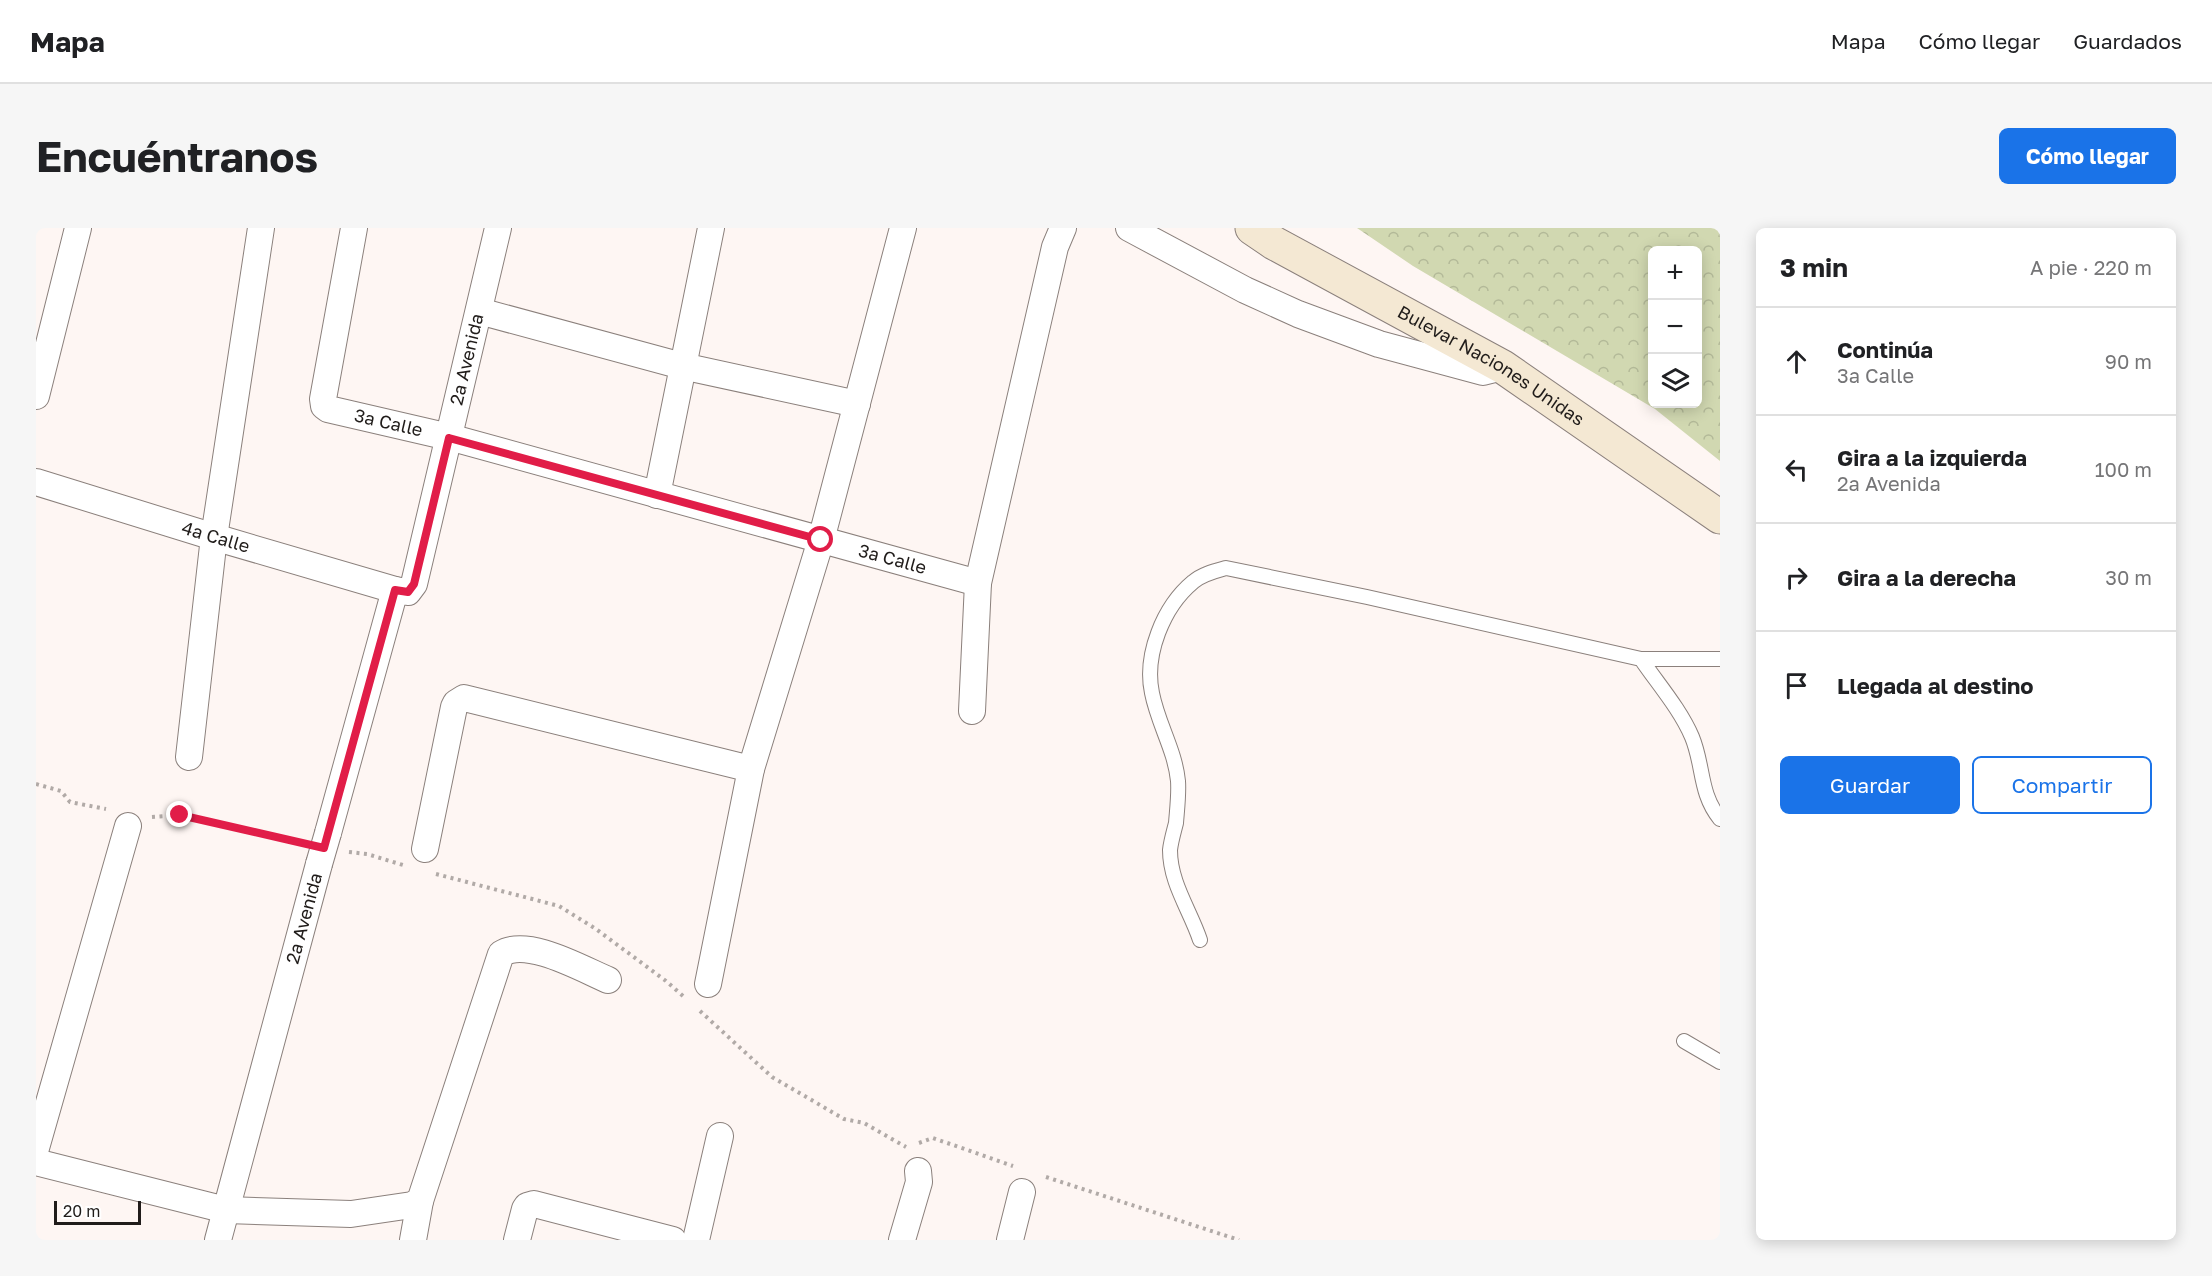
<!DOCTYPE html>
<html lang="es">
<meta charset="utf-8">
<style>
:root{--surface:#fff;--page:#f6f6f6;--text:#202124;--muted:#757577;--line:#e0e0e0;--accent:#1a73e8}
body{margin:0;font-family:"Golos Text",sans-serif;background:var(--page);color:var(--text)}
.controls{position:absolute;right:18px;top:18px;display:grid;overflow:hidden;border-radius:9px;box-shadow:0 3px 15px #0003}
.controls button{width:54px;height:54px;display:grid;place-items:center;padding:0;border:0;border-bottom:2px solid var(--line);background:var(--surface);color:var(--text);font:30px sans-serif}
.scale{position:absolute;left:18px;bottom:15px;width:87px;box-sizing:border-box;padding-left:6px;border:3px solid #201c1a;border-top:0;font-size:16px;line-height:21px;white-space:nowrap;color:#201c1a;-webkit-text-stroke:4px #fff;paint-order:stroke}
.stop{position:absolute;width:18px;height:18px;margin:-14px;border:4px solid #e11d48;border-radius:50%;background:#fff}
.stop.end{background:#e11d48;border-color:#fff;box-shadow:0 2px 6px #0008}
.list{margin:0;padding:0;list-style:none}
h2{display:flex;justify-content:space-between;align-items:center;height:78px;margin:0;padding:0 24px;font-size:26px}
h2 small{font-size:20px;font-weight:400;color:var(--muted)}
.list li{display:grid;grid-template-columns:39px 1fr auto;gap:18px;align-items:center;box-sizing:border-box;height:108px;padding:0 24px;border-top:2px solid var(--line)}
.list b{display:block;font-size:22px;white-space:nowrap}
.list p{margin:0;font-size:20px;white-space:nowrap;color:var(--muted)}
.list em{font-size:20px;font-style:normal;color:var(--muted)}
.actions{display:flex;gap:12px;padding:18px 24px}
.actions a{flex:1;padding:14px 0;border:2px solid var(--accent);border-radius:9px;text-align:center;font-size:21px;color:var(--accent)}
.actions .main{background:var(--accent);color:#fff}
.icon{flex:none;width:33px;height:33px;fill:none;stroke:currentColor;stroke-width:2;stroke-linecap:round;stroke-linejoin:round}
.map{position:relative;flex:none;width:1684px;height:1012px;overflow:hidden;border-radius:9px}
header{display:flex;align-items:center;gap:36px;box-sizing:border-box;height:84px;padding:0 30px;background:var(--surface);border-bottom:2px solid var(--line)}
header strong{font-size:28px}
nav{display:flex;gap:33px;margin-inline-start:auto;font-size:21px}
.intro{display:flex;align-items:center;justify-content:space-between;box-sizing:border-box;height:144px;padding:0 36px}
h1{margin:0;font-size:42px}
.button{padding:15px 27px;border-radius:9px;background:var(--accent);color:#fff;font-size:21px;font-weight:700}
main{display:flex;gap:36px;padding:0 36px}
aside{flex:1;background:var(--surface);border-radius:9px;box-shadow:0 3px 15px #0003}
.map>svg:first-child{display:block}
.forest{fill:url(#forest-crowns);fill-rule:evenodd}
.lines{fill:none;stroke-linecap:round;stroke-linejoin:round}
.service-casing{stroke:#8b807c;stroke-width:16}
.minor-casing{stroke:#8b807c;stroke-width:28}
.secondary-casing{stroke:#8b807c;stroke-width:35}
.path{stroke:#b1aaa7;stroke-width:4;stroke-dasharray:3 4.5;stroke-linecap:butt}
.service{stroke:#fff;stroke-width:14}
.minor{stroke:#fff;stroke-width:26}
.secondary{stroke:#f4e8d3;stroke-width:33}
.minor-bridge-casing{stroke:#8b807c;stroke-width:28;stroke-linecap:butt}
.minor-bridge{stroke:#fff;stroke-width:26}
.route{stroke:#e11d48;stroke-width:8}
.labels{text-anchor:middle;stroke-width:4.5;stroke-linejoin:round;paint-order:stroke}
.street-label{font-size:18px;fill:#201c1a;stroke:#fff}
</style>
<header>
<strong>Mapa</strong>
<nav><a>Mapa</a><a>Cómo llegar</a><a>Guardados</a></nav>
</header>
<div class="intro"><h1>Encuéntranos</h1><a class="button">Cómo llegar</a></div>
<main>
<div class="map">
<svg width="1684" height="1012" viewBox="0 0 1684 1012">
<defs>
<pattern id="forest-crowns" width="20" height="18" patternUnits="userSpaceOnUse" patternTransform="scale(1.5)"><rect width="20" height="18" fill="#d1d8b1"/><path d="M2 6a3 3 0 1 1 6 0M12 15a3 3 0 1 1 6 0" fill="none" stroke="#b3b998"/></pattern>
</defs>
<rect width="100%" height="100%" fill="#fef6f3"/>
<path class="forest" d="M 1321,0 L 1684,0 L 1684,233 L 1619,181 L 1377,38 ZM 1616,22 L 1662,22 L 1662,176 L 1616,176 Z"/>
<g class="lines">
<defs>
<path id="service" d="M 1605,431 L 1684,431
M 1164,712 C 1154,682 1134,655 1134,622 C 1135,613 1138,603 1140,595 C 1141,582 1143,566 1142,553 C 1139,522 1122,496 1116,465 C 1108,427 1127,379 1157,354 C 1166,346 1179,343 1190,340 L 1331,369 L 1605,431 C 1622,456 1644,481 1656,509 C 1668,538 1663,565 1684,591
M 1648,813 L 1684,834"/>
<g id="minor">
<path id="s1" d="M 318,0 L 287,171 L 288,178 L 292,181 L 413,209 L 942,355"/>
<path d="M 1093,0 L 1209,62 L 1262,86 L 1343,116 L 1447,144 L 1467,139"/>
<path d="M 443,83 L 646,138 L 821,176"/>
<path d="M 0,168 L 42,0"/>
<path id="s2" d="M 0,254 L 178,309 L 359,362"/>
<path d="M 621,267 L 675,0"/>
<path d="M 936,483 L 942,355 L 1019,19 L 1027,0"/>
<path d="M 153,529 L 178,309 L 225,0"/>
<path id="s3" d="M 292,605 L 359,362 L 372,364 L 378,356 L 462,0"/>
<path d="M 389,621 L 418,479 L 420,475 L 428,470 L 715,541"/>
<path d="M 672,756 L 715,541 L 785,312 L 867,0"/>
<path d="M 0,920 L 92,598"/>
<path d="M 0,934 L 190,982 L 315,986 L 376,977 L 384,973 L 465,726 C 491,709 546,741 572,752"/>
<path id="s4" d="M 182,1012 L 283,636"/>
<path d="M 377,1012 L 384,973"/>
<path d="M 481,1012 L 489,981 L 491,978 L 498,976 L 637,1012"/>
<path d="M 660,1012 L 684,908"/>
<path d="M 866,1012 L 883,954 L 882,943"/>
<path d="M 974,1012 L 986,964"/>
</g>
<g id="secondary">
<path id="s5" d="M 1216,0 L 1238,15 L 1467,139 L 1684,289"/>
</g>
</defs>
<use href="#service" class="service-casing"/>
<use href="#minor" class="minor-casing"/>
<use href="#secondary" class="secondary-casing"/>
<path class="path" d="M 0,556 L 25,563 L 34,574 L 70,581
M 116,589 L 145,587 L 261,614
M 313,624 L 331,626 L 367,637
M 400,646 L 523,678 L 560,701 L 630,753 L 647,768
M 664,783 L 736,849 L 808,891 L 828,895 L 870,919
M 883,915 L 897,910 L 977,938
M 1010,949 L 1203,1012"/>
<use href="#service" class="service"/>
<use href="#minor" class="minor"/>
<use href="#secondary" class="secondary"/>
<defs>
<path id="minor-bridge" d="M 283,636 L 292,605"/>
</defs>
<use href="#minor-bridge" class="minor-bridge-casing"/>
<use href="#minor-bridge" class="minor-bridge"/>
</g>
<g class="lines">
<path class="route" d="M 144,587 L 288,620 L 359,362 L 372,364 L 378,356 L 413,210 L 785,312"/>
</g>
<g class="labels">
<g class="street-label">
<text dy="6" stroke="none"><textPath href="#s3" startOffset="506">2a Avenida</textPath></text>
<text dy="6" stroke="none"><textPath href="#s5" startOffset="276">Bulevar Naciones Unidas</textPath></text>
<text dy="6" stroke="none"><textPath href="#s1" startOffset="248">3a Calle</textPath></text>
<text dy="6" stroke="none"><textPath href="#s2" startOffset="188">4a Calle</textPath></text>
<text dy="6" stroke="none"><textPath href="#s1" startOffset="770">3a Calle</textPath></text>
<text dy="6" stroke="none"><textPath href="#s4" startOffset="333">2a Avenida</textPath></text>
</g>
</g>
</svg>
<div class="controls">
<button>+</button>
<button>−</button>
<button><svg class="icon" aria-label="layers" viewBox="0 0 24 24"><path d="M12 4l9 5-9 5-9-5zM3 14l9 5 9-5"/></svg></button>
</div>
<div class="scale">20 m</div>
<div class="stop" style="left:785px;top:312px"></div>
<div class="stop end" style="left:144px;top:587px"></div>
</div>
<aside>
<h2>3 min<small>A pie · 220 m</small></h2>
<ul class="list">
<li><svg class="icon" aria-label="ahead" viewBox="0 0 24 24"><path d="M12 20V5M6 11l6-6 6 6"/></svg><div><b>Continúa</b><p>3a Calle</p></div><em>90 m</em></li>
<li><svg class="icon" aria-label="left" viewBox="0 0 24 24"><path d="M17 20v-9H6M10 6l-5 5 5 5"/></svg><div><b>Gira a la izquierda</b><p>2a Avenida</p></div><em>100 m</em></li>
<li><svg class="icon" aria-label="right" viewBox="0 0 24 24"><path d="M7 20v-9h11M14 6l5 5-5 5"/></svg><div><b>Gira a la derecha</b></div><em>30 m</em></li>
<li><svg class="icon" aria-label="arrive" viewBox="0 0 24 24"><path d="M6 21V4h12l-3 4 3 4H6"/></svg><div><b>Llegada al destino</b></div></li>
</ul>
<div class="actions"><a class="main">Guardar</a><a>Compartir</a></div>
</aside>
</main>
